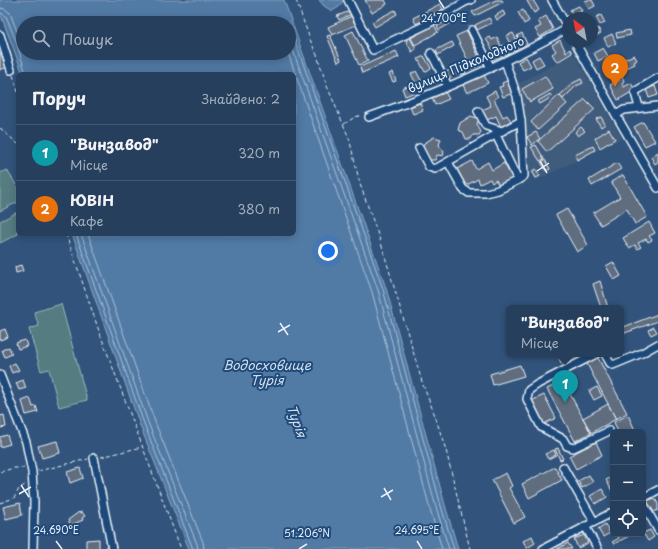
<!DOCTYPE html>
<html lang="uk">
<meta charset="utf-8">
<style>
:root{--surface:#263f5d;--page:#2e4663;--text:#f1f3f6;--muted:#a4afbc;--line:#425872;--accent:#e797bd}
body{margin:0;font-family:"Playpen Sans",sans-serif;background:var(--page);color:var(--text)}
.controls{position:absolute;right:12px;bottom:12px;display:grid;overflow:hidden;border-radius:6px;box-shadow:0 2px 10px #0003}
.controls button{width:36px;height:36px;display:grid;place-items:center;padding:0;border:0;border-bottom:1px solid var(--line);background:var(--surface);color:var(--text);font:20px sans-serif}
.compass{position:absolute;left:562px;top:12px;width:36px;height:36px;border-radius:50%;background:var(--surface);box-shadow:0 2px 10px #0003;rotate:328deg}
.you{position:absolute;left:328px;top:251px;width:14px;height:14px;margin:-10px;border:3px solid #fff;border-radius:50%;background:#1a73e8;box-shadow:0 0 0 6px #1a73e833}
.badge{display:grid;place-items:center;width:26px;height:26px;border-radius:50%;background:var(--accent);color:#fff;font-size:13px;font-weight:700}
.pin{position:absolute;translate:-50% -33px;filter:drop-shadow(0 1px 2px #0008)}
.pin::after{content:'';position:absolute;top:21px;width:14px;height:12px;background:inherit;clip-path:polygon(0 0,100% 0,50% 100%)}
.popup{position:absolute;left:506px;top:305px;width:118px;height:52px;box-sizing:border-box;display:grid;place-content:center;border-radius:6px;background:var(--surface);filter:drop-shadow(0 1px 3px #0005);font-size:13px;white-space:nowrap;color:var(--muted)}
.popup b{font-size:15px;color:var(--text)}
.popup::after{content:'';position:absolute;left:50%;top:100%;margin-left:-8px;border:8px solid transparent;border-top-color:var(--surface)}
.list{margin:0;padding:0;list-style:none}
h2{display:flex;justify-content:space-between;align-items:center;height:52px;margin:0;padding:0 16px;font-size:17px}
h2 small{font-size:13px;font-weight:400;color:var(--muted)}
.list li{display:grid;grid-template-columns:26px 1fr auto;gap:12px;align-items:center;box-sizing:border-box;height:56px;padding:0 16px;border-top:1px solid var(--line)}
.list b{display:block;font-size:15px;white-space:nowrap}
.list p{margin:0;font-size:13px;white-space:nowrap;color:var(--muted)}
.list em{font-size:13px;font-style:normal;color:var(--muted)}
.icon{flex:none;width:22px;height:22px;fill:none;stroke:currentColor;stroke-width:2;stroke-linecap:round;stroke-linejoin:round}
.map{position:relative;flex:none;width:658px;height:549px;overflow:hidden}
.search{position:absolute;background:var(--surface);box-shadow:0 2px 10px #0003;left:16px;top:16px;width:280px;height:44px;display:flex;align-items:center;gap:10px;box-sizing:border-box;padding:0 14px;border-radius:22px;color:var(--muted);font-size:15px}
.panel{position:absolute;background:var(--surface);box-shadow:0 2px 10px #0003;left:16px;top:72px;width:280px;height:164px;border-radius:6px}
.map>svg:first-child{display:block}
.built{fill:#405c7d}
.green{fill:#557b81;stroke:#9eb6bc}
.water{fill:#517aa5;stroke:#8daac6;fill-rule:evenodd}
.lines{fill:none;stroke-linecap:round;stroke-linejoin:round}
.shore{stroke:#acc1d7;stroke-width:1}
.building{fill:#606d7f;stroke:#e8f1f8}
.minor-casing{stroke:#e8f1f8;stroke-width:10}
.path{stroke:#e8f1f8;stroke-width:1;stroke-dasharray:4 3;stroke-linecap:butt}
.minor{stroke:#1f4a7a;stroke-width:7}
.ticks{fill:none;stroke:#e8f1f8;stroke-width:1.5}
.labels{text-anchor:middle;stroke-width:4;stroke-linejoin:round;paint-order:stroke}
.street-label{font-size:12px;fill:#e8f1f8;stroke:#1f4a7a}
.water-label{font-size:13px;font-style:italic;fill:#d1dfec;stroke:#1f4a7a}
.ticks-label{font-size:10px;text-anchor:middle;fill:#e8f1f8;stroke:#1f4a7a;stroke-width:4;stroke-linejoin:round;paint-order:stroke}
</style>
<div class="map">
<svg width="658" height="549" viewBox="0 0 658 549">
<rect width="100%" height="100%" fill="#32547c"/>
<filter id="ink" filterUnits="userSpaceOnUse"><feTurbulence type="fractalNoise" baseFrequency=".025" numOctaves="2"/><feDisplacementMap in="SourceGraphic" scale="8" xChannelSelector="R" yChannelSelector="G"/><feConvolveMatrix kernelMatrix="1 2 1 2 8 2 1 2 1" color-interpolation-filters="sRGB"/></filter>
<g filter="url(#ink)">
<path class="built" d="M 574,54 L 622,138 L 535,181 L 527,166 L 524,110 L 518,84 Z"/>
<path class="green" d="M 7,170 L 18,188 L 18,202 L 0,211 L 0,173 Z
M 18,212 L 18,234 L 0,243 L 0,221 Z
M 61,304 L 87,400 L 59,407 L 49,369 L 41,371 L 29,329 L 39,326 L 34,312 Z"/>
<path class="water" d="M 0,0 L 284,0 L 386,288 L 445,505 L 458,549 L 189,549 L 141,428 L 72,234 L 294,234 L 294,74 L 23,74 L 0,13 ZM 23,23 L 289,23 L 289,53 L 23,53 Z
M 319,0 L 343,0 L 343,1 L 339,7 L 332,11 L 324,6 Z"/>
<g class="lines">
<path class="shore" d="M 0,8 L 5,9 L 10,13 L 23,47
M 0,13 L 3,14 L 6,16 L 16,41 L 26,74
M 289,24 L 383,289 L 441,506 L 454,549
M 289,39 L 378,290 L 436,507 L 449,549
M 288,53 L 372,292 L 430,509 L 442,549
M 76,234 L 145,426 L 193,549
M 81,234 L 149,425 L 197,544 L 198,549
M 88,234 L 155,422 L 203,542 L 204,549"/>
</g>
<path class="building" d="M 365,0 L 385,0 L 387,4 L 372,13 Z
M 496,0 L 502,0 L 503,2 L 475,16 L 472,12 Z
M 529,0 L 533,0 L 539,10 L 534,13 L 527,1 Z
M 588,0 L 592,0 L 595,6 L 589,9 L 585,1 Z
M 440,4 L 443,9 L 416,24 L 413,18 Z
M 579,6 L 582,11 L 578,13 L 580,16 L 575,18 L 570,10 Z
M 395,10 L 397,14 L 375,27 L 372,22 Z
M 523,10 L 529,21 L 524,24 L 518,12 Z
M 350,11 L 352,14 L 339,20 L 337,16 Z
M 503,11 L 505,15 L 497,20 L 495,16 Z
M 458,14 L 460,18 L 439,30 L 437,26 Z
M 601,15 L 605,23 L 600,25 L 596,17 Z
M 352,16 L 356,25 L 332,35 L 328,27 Z
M 546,16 L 553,29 L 540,37 L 535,29 L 541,26 L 538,21 Z
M 489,18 L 492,23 L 477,30 L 475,25 Z
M 434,25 L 438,32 L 415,45 L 411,38 Z
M 598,28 L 601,33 L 592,38 L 592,31 Z
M 630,30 L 631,35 L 617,38 L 616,33 Z
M 353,31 L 368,61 L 359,65 L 345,35 Z
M 467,31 L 482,64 L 472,69 L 456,36 Z
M 513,33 L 516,39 L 518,37 L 517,36 L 522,33 L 527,44 L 514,51 L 506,36 Z
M 612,34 L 616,43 L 608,47 L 604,38 Z
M 330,35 L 341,60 L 338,62 L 327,36 Z
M 490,37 L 492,40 L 497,37 L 501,46 L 504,45 L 509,56 L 504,58 L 503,56 L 493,60 L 490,53 L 494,52 L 486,39 Z
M 410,38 L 416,49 L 412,52 L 406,41 Z
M 560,40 L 566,52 L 570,49 L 572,53 L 557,62 L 552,54 L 556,51 L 552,45 Z
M 452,42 L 454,46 L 438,55 L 436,50 Z
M 603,48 L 608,56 L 598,61 L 594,53 Z
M 396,51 L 399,57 L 362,73 L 360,67 Z
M 1,53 L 7,67 L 0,70 L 0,54 Z
M 634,55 L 637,60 L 634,62 L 635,64 L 624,69 L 620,61 Z
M 424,56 L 431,68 L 425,72 L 418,59 Z
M 539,56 L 544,64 L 536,68 L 532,60 Z
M 526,57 L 531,66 L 523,70 L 518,62 Z
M 463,66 L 466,73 L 460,75 L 457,68 Z
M 454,68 L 457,74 L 449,78 L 446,72 Z
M 416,71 L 422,82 L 417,85 L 411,74 Z
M 393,72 L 396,81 L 393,82 L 389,74 Z
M 484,75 L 488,83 L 467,93 L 463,85 Z
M 545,76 L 553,89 L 530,102 L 522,89 Z
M 622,76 L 624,81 L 622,83 L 624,87 L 631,83 L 635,90 L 618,100 L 610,85 L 620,80 L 619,78 Z
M 581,79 L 583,83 L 576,86 L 563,99 L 560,95 L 573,83 Z
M 509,80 L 515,92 L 503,97 L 499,87 L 503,86 L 502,83 Z
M 410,85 L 413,93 L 405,96 L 402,88 Z
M 655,86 L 658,95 L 649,98 L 646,89 Z
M 495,91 L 498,97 L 494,99 L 503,117 L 507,115 L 511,121 L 501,127 L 496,116 L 487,120 L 482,110 L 491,106 L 486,96 Z
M 445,92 L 449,99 L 435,105 L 432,98 Z
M 550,94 L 552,97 L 540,104 L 538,101 Z
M 559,95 L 567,104 L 538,130 L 531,122 Z
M 585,99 L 595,109 L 547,152 L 538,141 Z
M 420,103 L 423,110 L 413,114 L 410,107 Z
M 471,116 L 479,119 L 477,124 L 481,132 L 479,135 L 473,135 L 471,139 L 466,139 L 463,132 L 458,130 L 460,123 Z
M 601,117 L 605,124 L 601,127 L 596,119 Z
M 643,122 L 655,141 L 645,146 L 634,127 Z
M 581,127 L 585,131 L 578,136 L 575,132 Z
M 609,129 L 615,139 L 600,148 L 595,138 Z
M 536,132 L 540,139 L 532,145 L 527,137 Z
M 434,137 L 441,139 L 439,145 L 444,152 L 443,156 L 437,155 L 435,160 L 430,160 L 426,153 L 423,150 L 423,144 Z
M 536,145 L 544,159 L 540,161 L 531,147 Z
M 593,146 L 595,150 L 577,160 L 575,155 Z
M 658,152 L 658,162 L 655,164 L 651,157 Z
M 545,160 L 550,169 L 546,171 L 541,162 Z
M 472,161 L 476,169 L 488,162 L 492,170 L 504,163 L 513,179 L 499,186 L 496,180 L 492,183 L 490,179 L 480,184 L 478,179 L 465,186 L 457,169 Z
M 617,163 L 621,169 L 592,186 L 589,180 Z
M 536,169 L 540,176 L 536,178 L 532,171 Z
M 623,175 L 647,217 L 635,224 L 627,209 L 601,225 L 593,213 L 620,197 L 611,182 Z
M 567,209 L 588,245 L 577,252 L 556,215 Z
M 649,222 L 655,233 L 649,236 L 652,240 L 648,242 L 646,239 L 638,243 L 641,247 L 637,249 L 635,245 L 629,248 L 623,238 Z
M 613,262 L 621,276 L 614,280 L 606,266 Z
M 21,265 L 23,271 L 16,273 L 15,267 Z
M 600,281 L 608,308 L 601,308 L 593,284 Z
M 658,314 L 658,321 L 622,334 L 621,328 Z
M 654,327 L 657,332 L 651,335 L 648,330 Z
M 5,329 L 8,337 L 0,340 L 0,331 Z
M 25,340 L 27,346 L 18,349 L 16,343 Z
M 9,347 L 12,354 L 5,357 L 2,350 Z
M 558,354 L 576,354 L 578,359 L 561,364 Z
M 597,356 L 627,413 L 616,419 L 586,362 Z
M 15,363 L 19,370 L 12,373 L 9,366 Z
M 520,365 L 524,376 L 493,385 L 490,374 Z
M 23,380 L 26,388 L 19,390 L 16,383 Z
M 563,381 L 591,433 L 575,441 L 547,389 Z
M 597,387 L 602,396 L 594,400 L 589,391 Z
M 544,395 L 556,418 L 542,425 L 531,401 Z
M 30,398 L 33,407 L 36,406 L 38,412 L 26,415 L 22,401 Z
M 608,404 L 616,419 L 591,433 L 583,418 Z
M 4,415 L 6,427 L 0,428 L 0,416 Z
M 628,415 L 636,432 L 618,432 L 614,422 Z
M 7,435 L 10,444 L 0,447 L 0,437 Z
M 57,441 L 60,453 L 42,458 L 38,446 Z
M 596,442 L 602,455 L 576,469 L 569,456 Z
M 558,448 L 563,459 L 560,460 L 555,449 Z
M 554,450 L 556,455 L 548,459 L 545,454 Z
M 555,467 L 562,480 L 529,498 L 522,484 Z
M 80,468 L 83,478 L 70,483 L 67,472 Z
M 506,473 L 512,486 L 509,488 L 525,517 L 514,523 L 492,480 Z
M 589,475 L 593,482 L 582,488 L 578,481 Z
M 613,476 L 613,493 L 606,480 Z
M 602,489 L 607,497 L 595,504 L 590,496 Z
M 655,498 L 658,504 L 658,510 L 654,512 L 647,501 Z
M 20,503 L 22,515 L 6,519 L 3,507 Z
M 79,512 L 79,513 L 82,512 L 85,516 L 82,518 L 83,520 L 71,525 L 68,520 Z
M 605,524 L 610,533 L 603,537 L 598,529 Z
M 650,530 L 654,537 L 648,541 L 643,533 Z
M 616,534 L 621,534 L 623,536 L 628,534 L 629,536 L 614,544 L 612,542 L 619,538 Z
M 584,535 L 588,543 L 578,548 L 574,539 Z
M 532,536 L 535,543 L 527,548 L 523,541 Z
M 99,539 L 99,549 L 86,549 L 86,540 Z
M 568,543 L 572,549 L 557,549 Z"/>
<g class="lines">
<defs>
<path id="minor" d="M 348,0 L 373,50 L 426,25 L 465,2 L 471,0
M 552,0 L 568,28
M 472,30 L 491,68
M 0,35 L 11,70
M 575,42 L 616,115 L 658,188
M 431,53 L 448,86
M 639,107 L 635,93 L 636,91 L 658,78
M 478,111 L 486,126 L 502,131
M 616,115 L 624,110 L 658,106
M 369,117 C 437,93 505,64 568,28
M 496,135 L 518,180 L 524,176 L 521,121 L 517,96 L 505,61
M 419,148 L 429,167 L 435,169 L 502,131 L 521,121
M 448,162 L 463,189 L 469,193 L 486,193 L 498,190 L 518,180
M 596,354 L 538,384 L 529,390 L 527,399 L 541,427 L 563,439 L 567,446 L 573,448 L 609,431
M 605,354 L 610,363 L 613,365 L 642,353 L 658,344
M 0,375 L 26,442 L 32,472 L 34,502 L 33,549
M 94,458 L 112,549
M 563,467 L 594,521
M 643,498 L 658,490
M 643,503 L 658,530
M 585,526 L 598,549
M 543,549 L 613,512"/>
</defs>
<use href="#minor" class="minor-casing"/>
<path class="path" d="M 296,0 L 311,42 L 317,55 L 327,86 L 349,138 L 360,184 L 381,243 L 423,385 L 434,413 L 446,450 L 470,549
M 13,75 L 18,92
M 344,124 L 355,117 L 362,115
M 0,128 L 18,144
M 66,234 L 99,331 L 181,549
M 101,457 L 142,447
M 38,471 L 88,459
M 0,472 L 14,468 L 24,468
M 0,503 L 14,498 L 19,489 L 26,484"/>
<use href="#minor" class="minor"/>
</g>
</g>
<path class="ticks" d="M 439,0 L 444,8M 540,161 L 547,173M 537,171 L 549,163M 280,323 L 288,335M 278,332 L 290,325M 21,485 L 29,497M 384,488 L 391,500M 19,494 L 31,487M 381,497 L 393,490M 56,541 L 62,549M 417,541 L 422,549M 299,549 L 307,544"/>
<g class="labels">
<g class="street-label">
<text transform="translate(466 65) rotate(-23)" y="4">вулиця Підколодного</text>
</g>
<g class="water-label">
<text x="267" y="370">Водосховище<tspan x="267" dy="15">Турія</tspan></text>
<text transform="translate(297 421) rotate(70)" y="5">Турія</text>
</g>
</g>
<g class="ticks-label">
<text x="444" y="22">24.700°E</text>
<text x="56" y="534">24.690°E</text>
<text x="417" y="534">24.695°E</text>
<text x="307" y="537">51.206°N</text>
</g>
</svg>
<div class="controls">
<button>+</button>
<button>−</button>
<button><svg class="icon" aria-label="locate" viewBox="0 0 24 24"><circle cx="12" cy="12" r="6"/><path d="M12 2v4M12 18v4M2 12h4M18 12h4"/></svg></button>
</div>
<svg class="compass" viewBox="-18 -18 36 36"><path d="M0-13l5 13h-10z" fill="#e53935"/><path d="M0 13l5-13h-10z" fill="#a4afbc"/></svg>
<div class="you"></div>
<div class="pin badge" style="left:565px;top:403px;background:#0f9aa8">1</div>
<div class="popup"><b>&quot;Винзавод&quot;</b>Місце</div>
<div class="pin badge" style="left:615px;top:87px;background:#e8710a">2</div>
<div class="search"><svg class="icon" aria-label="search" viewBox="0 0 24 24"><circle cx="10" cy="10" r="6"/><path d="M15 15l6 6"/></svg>Пошук</div>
<section class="panel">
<h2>Поруч<small>Знайдено: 2</small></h2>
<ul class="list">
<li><span class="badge" style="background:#0f9aa8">1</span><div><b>&quot;Винзавод&quot;</b><p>Місце</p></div><em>320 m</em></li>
<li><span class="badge" style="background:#e8710a">2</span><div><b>ЮВІН</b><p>Кафе</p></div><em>380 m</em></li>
</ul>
</section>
</div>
